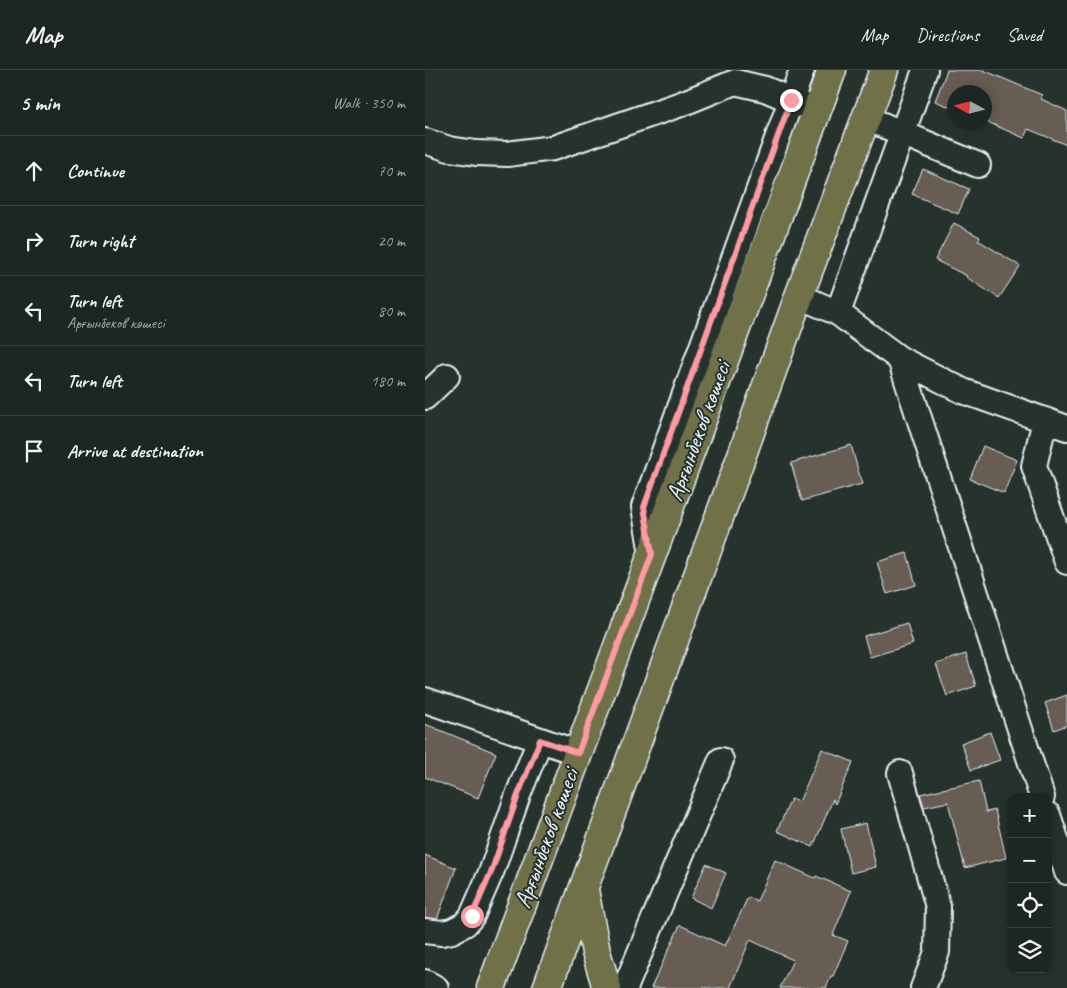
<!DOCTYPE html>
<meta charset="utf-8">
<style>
:root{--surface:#1c2622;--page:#29322f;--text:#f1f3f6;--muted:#a0a5a5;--line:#3a4340}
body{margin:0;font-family:Caveat,sans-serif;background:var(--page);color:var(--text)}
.controls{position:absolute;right:15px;bottom:15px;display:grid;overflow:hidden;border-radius:10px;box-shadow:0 2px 12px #0003}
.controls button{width:45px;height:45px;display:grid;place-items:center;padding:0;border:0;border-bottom:1px solid var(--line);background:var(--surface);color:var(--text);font:25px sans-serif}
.compass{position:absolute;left:522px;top:15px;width:45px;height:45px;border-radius:50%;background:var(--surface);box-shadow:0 2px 12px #0003;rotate:277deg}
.stop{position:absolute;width:15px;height:15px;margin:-11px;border:4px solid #ff9aa2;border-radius:50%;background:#fff}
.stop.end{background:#ff9aa2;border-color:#fff;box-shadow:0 1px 5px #0008}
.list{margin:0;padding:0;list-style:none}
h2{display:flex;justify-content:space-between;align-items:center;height:65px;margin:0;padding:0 20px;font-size:21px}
h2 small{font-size:16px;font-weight:400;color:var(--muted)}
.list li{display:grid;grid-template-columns:32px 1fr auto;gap:15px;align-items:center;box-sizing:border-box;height:70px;padding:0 20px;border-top:1px solid var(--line)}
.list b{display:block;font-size:19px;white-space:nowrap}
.list p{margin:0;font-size:16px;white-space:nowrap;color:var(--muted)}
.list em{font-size:16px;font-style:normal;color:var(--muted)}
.icon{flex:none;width:28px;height:28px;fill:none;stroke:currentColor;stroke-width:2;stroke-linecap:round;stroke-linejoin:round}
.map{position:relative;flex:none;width:642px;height:918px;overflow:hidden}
header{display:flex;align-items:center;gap:30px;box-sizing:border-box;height:70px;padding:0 25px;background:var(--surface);border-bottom:1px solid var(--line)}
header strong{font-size:24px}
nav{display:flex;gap:28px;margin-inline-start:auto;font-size:18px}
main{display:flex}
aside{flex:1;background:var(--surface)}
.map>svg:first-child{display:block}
.building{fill:#685d53;stroke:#e8f1f8}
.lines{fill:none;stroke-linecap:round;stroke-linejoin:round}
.minor-casing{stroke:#e8f1f8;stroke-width:28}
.major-casing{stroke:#e8f1f8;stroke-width:31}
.minor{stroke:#26332d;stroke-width:24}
.major{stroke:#70704a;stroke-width:28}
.route{stroke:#ff9aa2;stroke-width:6}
.labels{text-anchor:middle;stroke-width:4;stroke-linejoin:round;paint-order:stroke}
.street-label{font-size:24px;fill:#e8f1f8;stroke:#26332d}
</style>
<header>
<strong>Map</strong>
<nav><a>Map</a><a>Directions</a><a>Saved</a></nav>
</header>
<main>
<aside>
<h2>5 min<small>Walk · 350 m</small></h2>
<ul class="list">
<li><svg class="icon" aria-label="ahead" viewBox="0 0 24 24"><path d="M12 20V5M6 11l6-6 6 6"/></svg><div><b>Continue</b></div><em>70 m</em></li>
<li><svg class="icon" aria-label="right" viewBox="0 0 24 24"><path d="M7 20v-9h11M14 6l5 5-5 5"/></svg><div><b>Turn right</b></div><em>20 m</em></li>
<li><svg class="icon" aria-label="left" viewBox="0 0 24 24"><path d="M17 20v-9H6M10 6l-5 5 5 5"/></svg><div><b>Turn left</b><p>Арғынбеков көшесі</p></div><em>80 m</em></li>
<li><svg class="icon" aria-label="left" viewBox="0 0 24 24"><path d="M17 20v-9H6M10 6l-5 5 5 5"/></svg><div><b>Turn left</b></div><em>180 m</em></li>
<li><svg class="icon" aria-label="arrive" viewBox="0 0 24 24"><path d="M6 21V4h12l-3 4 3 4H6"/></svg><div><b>Arrive at destination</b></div></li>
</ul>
</aside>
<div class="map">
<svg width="642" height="918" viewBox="0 0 642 918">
<rect width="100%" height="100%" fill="#26332d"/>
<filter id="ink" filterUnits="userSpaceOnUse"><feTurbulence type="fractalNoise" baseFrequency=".02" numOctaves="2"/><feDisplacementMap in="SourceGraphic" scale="10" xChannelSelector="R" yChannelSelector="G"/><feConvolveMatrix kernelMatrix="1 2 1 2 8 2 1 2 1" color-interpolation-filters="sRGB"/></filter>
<g filter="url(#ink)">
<path class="building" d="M 522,0 L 558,0 L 617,25 L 616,29 L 642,41 L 642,75 L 603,59 L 599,68 L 560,51 L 560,22 L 530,22 L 530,39 L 510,31 Z
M 498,99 L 544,119 L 533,144 L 487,124 Z
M 529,153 L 555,167 L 553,170 L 595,196 L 574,228 L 541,207 L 542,206 L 510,190 Z
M 426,375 L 437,414 L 377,431 L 366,393 Z
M 558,376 L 592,390 L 579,423 L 545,409 Z
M 482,483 L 491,515 L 462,524 L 452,492 Z
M 482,553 L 488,574 L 445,587 L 439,566 Z
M 541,584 L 551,616 L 522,626 L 511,594 Z
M 642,625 L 642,655 L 629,660 L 620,633 Z
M 0,654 L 71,683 L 53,728 L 0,707 Z
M 565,662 L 575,690 L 546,700 L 536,673 Z
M 397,679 L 428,692 L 410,734 L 408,729 L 388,777 L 352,761 L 366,729 L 374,732 Z
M 554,711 L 561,742 L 570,740 L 581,788 L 540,798 L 523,732 L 499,737 L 495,724 Z
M 441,753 L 451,797 L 426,803 L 416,759 Z
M 0,785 L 31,798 L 12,849 L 0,848 Z
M 350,790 L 390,808 L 391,806 L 426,821 L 408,865 L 423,871 L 408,906 L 406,906 L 401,918 L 355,918 L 368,890 L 325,870 L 305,918 L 226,918 L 255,855 L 300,876 L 323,827 L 332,831 Z
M 281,794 L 301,803 L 286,838 L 266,828 Z"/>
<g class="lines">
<defs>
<path id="minor" d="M 441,48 L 553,95
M 0,71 L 24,79 L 51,83 L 82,84 L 128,78 L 256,34 L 310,12 L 340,19 L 380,36
M 374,226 L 413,243 L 475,289 L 538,321 L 642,358
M 413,243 L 500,0
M 475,289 L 617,727
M 0,327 L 22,306
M 620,350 L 609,396 L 642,492
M 227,484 L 219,437 L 377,0
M 0,630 L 153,683
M 475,703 L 513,837 L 512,882 L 498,918
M 623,745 L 642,802
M 0,861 L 17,863 L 27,861 L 40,854 L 47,846 L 67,800 L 93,725 L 115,670
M 0,912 L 11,918
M 200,918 L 296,690"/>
<path id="major" d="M 159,820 L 171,882 L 182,918
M 66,918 L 407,0
M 122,918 L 314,393 L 374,226 L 459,0"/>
</defs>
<use href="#minor" class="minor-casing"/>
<use href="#major" class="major-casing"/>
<use href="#minor" class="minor"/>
<use href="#major" class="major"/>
</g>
</g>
<g class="lines" filter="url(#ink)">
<path class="route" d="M 47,846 L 67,800 L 93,725 L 115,670 L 153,683 L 227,484 L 219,437 L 366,30"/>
</g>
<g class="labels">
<g class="street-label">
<text transform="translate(273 361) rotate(-70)" y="8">Арғынбеков көшесі</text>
<text transform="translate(121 768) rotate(-70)" y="8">Арғынбеков көшесі</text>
</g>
</g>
</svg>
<div class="controls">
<button>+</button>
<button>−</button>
<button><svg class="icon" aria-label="locate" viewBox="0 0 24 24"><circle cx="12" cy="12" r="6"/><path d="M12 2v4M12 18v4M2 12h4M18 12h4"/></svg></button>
<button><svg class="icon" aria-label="layers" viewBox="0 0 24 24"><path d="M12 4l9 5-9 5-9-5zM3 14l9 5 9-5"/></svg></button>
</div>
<svg class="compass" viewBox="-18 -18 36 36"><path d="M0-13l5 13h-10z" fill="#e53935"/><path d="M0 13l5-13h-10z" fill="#a0a5a5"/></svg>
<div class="stop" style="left:47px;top:846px"></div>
<div class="stop end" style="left:366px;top:30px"></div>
</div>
</main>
